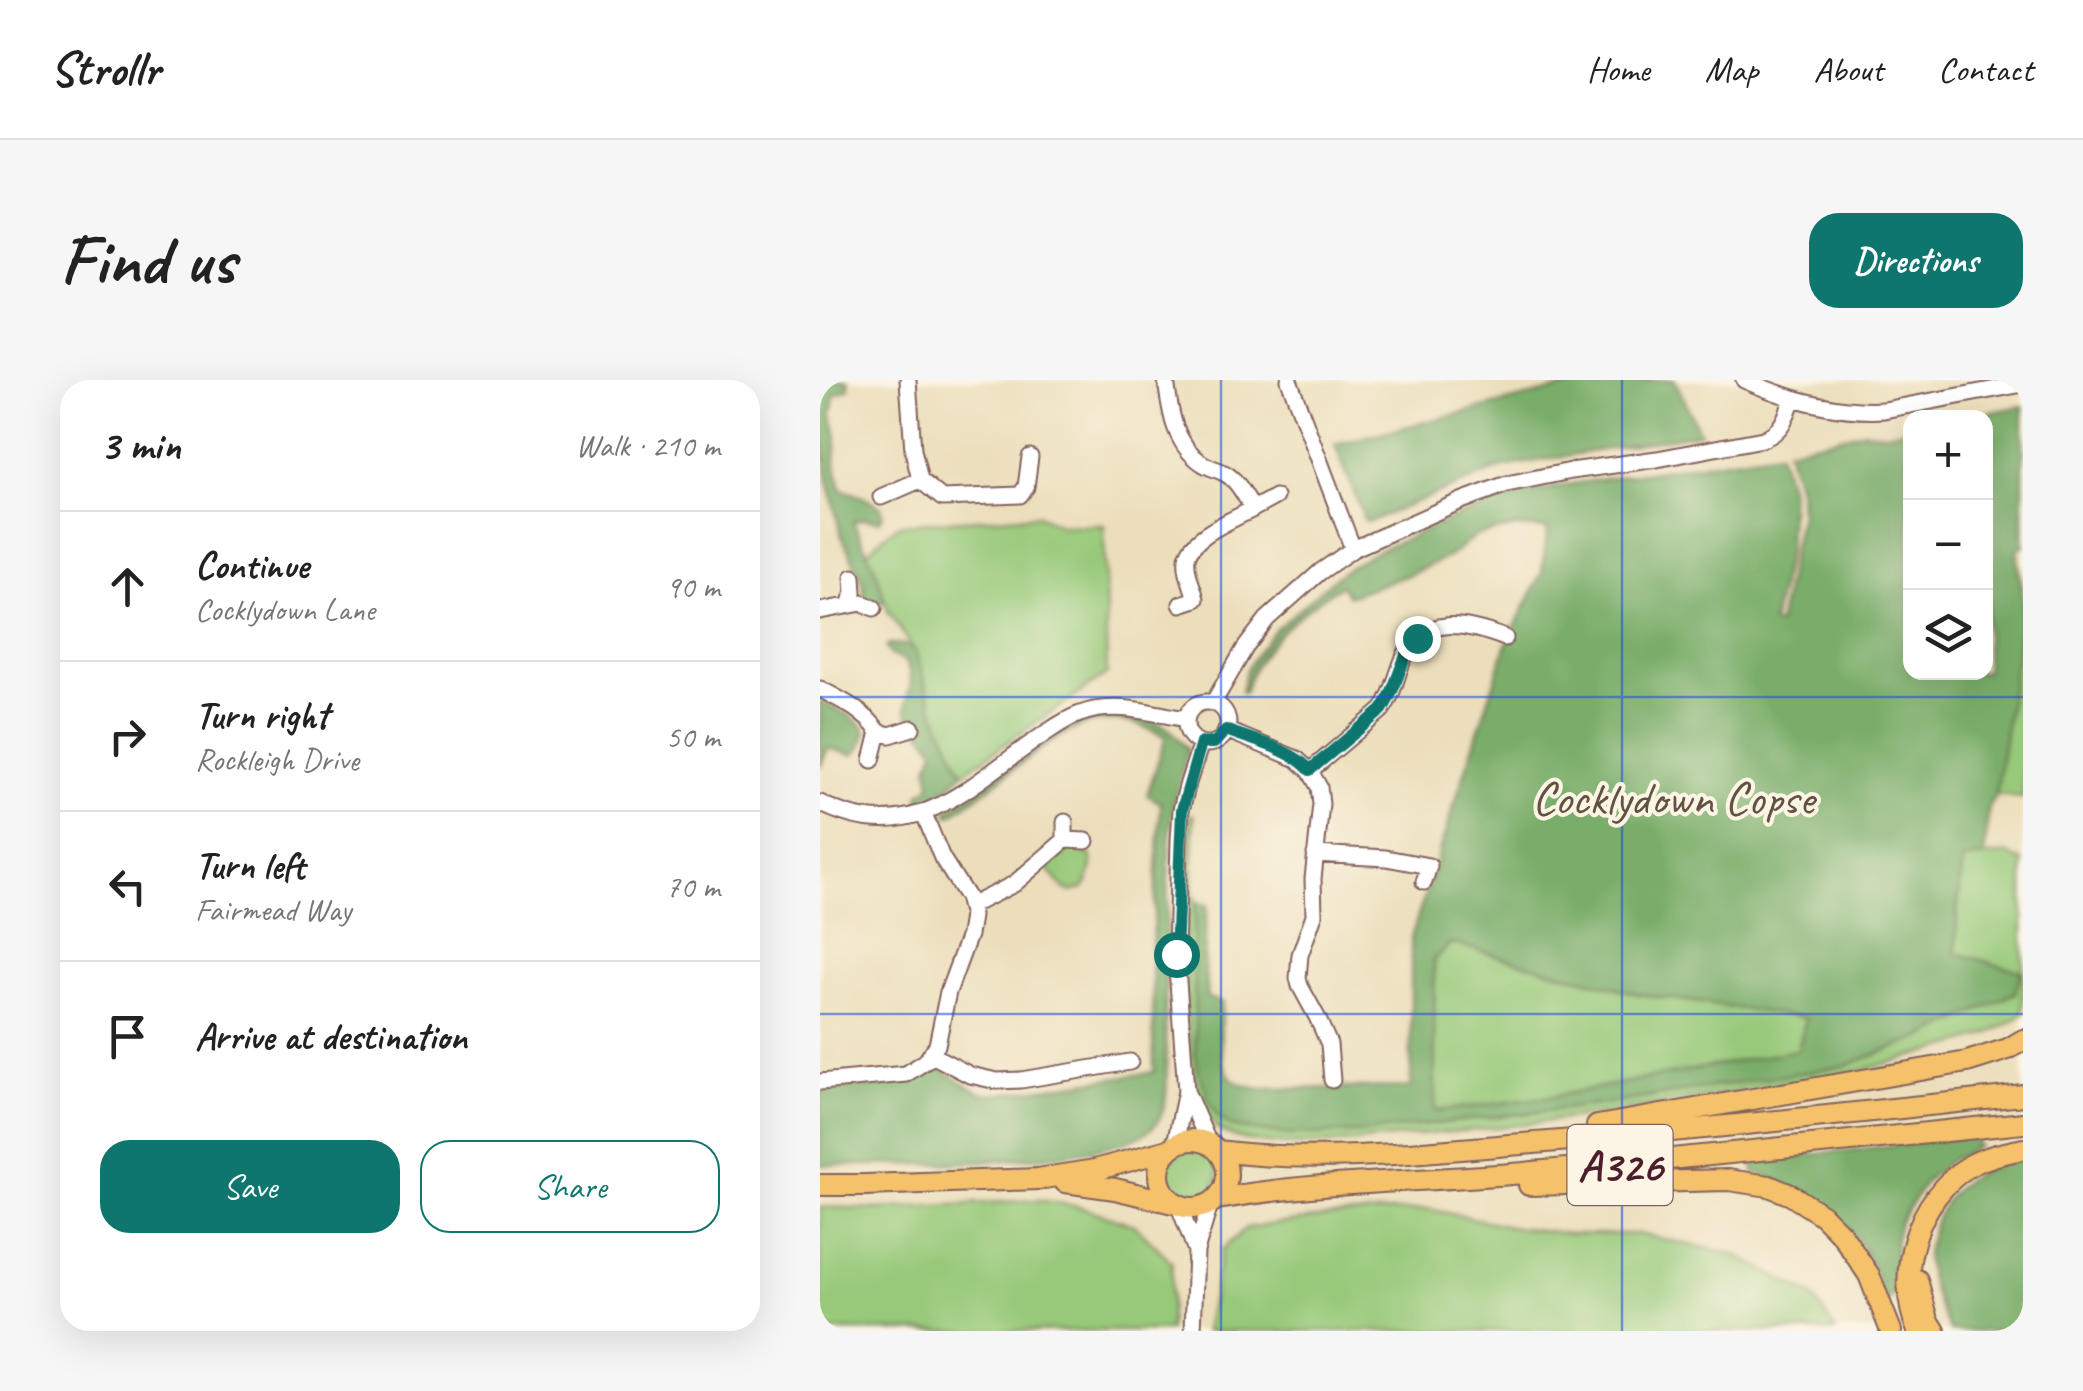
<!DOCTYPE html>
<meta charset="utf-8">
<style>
:root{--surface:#fff;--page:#f6f6f6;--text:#222;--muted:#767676;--line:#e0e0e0;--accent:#0f766e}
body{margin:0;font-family:Caveat,sans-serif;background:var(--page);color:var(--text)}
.controls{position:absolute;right:30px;top:30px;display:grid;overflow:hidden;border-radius:20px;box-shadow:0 10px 40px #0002}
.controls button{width:90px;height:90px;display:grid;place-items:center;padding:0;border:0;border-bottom:2px solid var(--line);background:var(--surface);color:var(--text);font:50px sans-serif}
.stop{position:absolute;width:30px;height:30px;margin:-22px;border:8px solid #0f766e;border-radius:50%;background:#fff}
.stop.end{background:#0f766e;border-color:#fff;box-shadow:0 2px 10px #0008}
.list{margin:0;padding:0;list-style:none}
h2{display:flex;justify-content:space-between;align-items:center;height:130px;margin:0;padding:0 40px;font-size:42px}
h2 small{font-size:32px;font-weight:400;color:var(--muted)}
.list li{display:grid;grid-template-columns:65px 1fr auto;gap:30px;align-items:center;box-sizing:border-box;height:150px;padding:0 40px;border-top:2px solid var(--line)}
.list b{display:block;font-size:38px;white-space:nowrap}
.list p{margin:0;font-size:32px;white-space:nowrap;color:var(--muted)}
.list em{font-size:32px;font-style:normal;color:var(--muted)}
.actions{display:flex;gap:20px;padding:30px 40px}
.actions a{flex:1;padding:22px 0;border:2px solid var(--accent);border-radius:30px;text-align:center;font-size:35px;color:var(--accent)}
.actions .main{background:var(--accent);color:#fff}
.icon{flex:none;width:55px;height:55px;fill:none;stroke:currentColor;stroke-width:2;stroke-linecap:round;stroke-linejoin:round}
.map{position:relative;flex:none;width:1203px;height:951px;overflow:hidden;border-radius:30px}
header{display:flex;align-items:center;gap:60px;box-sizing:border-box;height:140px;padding:0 50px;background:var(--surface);border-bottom:2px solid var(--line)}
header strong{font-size:48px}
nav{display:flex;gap:55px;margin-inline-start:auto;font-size:35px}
.intro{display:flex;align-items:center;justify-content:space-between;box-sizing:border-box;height:240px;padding:0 60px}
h1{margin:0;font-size:70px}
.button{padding:25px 45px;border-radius:30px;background:var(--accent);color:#fff;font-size:35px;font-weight:700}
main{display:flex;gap:60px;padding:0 60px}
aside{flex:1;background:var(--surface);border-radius:30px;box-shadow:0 10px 40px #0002}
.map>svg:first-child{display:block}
.green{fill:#97c979;stroke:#707452;stroke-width:2.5}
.forest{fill:#79ad69;stroke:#62664a;stroke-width:2.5;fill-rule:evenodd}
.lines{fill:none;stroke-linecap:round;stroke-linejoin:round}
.minor-casing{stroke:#83625d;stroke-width:19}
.major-casing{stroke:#83625d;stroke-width:24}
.minor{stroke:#fff;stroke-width:15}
.major{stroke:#f5c16b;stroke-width:20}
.route{stroke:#0f766e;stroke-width:12}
.grid{fill:none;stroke:#1d4ed8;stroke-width:2.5;stroke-opacity:0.55}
.labels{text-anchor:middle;stroke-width:8;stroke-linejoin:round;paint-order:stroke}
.shield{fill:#fcf5e5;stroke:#7f5f63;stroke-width:2.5}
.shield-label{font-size:45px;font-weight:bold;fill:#4a1f2b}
.park-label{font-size:48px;fill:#615242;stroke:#fcf5e5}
</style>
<header>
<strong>Strollr</strong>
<nav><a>Home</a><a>Map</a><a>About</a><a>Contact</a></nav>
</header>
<div class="intro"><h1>Find us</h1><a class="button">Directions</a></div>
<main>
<aside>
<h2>3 min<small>Walk · 210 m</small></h2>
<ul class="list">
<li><svg class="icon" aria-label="ahead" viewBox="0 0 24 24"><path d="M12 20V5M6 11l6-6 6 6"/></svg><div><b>Continue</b><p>Cocklydown Lane</p></div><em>90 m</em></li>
<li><svg class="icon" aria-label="right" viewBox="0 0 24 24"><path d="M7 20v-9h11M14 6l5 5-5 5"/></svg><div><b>Turn right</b><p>Rockleigh Drive</p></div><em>50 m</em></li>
<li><svg class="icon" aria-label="left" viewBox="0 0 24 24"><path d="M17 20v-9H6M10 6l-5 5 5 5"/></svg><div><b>Turn left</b><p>Fairmead Way</p></div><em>70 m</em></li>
<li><svg class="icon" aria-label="arrive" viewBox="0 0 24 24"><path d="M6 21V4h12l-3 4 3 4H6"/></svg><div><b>Arrive at destination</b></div></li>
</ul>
<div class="actions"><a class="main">Save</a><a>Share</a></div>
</aside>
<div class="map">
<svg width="1203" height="951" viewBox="0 0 1203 951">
<rect width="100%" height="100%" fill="#fcf5e5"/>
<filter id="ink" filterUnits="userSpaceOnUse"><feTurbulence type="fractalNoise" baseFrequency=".01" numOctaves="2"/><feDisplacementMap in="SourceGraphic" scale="20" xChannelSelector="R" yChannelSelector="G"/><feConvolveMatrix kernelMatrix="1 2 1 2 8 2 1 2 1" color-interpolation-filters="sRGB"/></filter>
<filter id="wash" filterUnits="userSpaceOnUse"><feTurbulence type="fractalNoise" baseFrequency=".0048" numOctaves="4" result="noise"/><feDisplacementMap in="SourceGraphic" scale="40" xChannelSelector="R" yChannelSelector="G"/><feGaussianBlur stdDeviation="2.25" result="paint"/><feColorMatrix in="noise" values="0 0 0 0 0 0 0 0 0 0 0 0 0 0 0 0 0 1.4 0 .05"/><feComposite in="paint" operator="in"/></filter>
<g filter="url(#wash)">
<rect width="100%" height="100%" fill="#ecdebb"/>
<path class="green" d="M 218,135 L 241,146 L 284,145 L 287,294 L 143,393 L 113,328 L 95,271 L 68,231 L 56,191 L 47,172 C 59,163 69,148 83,144 Z
M 1203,225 L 1203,418 L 1176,415 Z
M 370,435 L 374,435 L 372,512 L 375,522 L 373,567 L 376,675 L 472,755 L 537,753 L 676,737 L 793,723 L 1025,686 L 1103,657 L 1195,613 L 1201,592 L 1136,574 L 1137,530 L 1143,479 L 1188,474 L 1197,480 L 1203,480 L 1203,634 C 1171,658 1137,664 1098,675 C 1074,681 1050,689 1025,694 C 998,700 970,702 943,707 C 836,727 729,743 620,753 C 573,757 525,765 477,765 C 457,765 412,761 397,748 C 352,708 367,496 370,435 Z
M 251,466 C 280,471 274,489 264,508 L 252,512 L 244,509 L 229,490 L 230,486 Z
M 631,563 L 819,614 L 986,638 L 978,670 L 730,717 L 615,732 L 614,579 Z
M348 794a25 25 0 1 1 50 0a25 25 0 1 1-50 0Z
M 220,820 L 261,827 L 315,845 L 352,882 L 349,951 L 0,951 L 0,827 L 56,829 Z
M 608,829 L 695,847 L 751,854 L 818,854 L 914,874 L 991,915 L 1016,951 L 385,951 L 402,870 L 426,848 L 507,837 Z"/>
<path class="forest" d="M 0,0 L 28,0 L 29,9 L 14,15 L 14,26 L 11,32 L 17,56 L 15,81 L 21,109 L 41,116 L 61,127 L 63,135 L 59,141 L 43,139 L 33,142 L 56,191 L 65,222 L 54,224 L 44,217 L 43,203 L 21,154 L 7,97 L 4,59 L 0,46 Z
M 776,0 L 855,0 L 880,53 L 683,87 L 551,141 L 545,141 L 515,64 Z
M 1203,26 L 1203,167 L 1197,168 L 1203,225 L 1176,415 L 1169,425 L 1164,477 L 1143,480 L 1137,530 L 1136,573 L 1201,591 L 1195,613 L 1103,657 L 1025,686 L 793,723 L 537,753 L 472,755 L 433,751 L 410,746 L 399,738 L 391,726 L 379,692 L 376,675 L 373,567 L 375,522 L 387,525 L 384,577 L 387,618 L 402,622 C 401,642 396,689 415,701 C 422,706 432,707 439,709 L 591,707 L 591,558 L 687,263 L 722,192 L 728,149 L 696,147 L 657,155 L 630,176 L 588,195 L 528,216 L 521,205 C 481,231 438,265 424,313 L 421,312 L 426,291 L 433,279 L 455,250 L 516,197 L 536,183 L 557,171 L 643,134 L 702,114 L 751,104 L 959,72 L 971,113 L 970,126 L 968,171 L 952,243 L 958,245 L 980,132 L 979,112 L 967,69 L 1045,51 L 1066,53 L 1090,48 L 1090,292 L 1166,292 L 1166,38 L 1146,37 ZM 631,563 L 819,614 L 986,638 L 978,670 L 730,717 L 615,731 L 614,579 Z
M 70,264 L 86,265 L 95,270 L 113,328 L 143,393 L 128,407 L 99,423 L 100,413 L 111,406 L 108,386 L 115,371 C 109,355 92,348 87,331 C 84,319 91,310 91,299 C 90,294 88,289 87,283 L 71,275 L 66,268 Z
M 0,321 C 16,330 36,335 46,351 L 41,367 L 33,375 L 8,368 L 0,387 Z
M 291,335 C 309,336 335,338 350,350 C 356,355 362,363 368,369 C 363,388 357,408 353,428 C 349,452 349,478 348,503 C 345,559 345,615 346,671 C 346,692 351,727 335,745 C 299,787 61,785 0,785 L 0,707 C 39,706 82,711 114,685 L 161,713 L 180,714 L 334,692 L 332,570 L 341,423 L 327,415 L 346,357 C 332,351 318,342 303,341 C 290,340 276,341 264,345 C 219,363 172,410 129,436 L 127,431 L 241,352 L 261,340 Z
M 1152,756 L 1158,766 L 1126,783 L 1107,800 L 1079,842 L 1075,859 L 1073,917 L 1067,921 C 1058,902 1051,880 1040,863 C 1017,828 974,803 934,793 L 934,781 Z
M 1203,776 L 1203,951 L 1130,951 C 1119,927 1108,902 1106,876 C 1106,865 1111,855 1114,845 C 1129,801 1161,788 1203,776 Z"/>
</g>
<g filter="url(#ink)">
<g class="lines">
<defs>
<path id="minor" d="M 88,0 L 93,70 L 100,100 L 122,118 L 200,115 L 206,107 L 210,77
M 346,0 C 350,31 354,64 382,83 C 389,88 397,89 404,93 C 417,99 425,116 433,129 C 414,139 371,156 367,178 C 365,191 373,207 376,219 L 361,224
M 469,0 L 533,169
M 924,0 C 968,19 1016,33 1064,30 L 1203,4
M 61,117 L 100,100
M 433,129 L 455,117
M 29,225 L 34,213 L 33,197
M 0,231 L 42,223 L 54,228
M 0,309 C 23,321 44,331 59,352 L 52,380
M366 343a21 21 0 1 1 42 0a21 21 0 1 1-42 0Z
M 393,323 L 425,268 L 447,239 L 500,192 L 533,169 L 641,121 L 687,104 L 751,91 L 837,79 L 943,59 C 963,51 966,37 973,18
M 406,350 L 477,379 L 490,391 L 499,407 L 501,424 L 493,499 L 494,535 L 480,575 L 478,598 L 480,606 L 497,637 L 509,664 L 512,700
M 59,352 L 70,355 L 92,348
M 490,391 L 562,330 C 573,315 576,297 583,280 C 603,232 647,244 685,258
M 0,423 C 93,471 149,405 220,357 C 232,349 245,339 260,334 C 293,321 332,333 366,339
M 245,442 L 245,460 L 266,461
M 495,474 L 566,478 L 609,486 L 604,502
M 150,526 L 194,504 L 245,460
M 112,675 L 150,695 L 177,701 L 201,700 L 310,682
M 0,702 L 86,694 L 106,681 L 117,665 L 128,612 L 149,555 L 152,536 L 147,517 L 122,478 L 104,434
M 366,711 L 389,764
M 355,764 L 366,711 L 356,574 L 359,460 L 361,430 L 368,403 L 381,363
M 359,826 L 376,871
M 373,951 L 376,871 L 390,824"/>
<path id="major" d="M 777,746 L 1147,682 L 1188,669 L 1203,660
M339 794a34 34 0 1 1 68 0a34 34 0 1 1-68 0Z
M 398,771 C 499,784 602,772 702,764 C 870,751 1036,733 1203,715
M 245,802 L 295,809 L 353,823
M 0,805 L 45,805 L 218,799 L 275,790 L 348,770
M 709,805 L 908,800 L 949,806 L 971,815 L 1002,835 L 1022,855 L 1049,895 L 1071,951
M 397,819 C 494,802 593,802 691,794 C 862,779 1032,761 1203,743
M 1097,900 L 1108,940 L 1115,951
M 1098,951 C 1074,895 1096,817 1151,785 C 1167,776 1185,773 1203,769"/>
</defs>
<use href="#minor" class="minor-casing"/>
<use href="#major" class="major-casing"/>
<use href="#minor" class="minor"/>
<use href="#major" class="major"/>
</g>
</g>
<g class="lines" filter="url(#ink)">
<path class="route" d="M 356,574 L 362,430 L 381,363 L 394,363 L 406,350 C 433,361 470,368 490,390 L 562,330 C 578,308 579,280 597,258"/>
</g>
<path class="grid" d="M 401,0 L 401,951M 802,0 L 802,951M 0,317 L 1203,317M 0,634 L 1203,634"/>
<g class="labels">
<rect class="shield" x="747.5" y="745" width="105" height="80" rx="8"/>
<g class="shield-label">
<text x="800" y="801">A326</text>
</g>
<g class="park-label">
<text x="853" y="434">Cocklydown Copse</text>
</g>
</g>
</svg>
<div class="controls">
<button>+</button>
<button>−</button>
<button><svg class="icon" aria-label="layers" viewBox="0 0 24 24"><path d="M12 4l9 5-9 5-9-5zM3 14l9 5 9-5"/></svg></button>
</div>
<div class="stop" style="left:356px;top:574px"></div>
<div class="stop end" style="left:597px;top:258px"></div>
</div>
</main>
